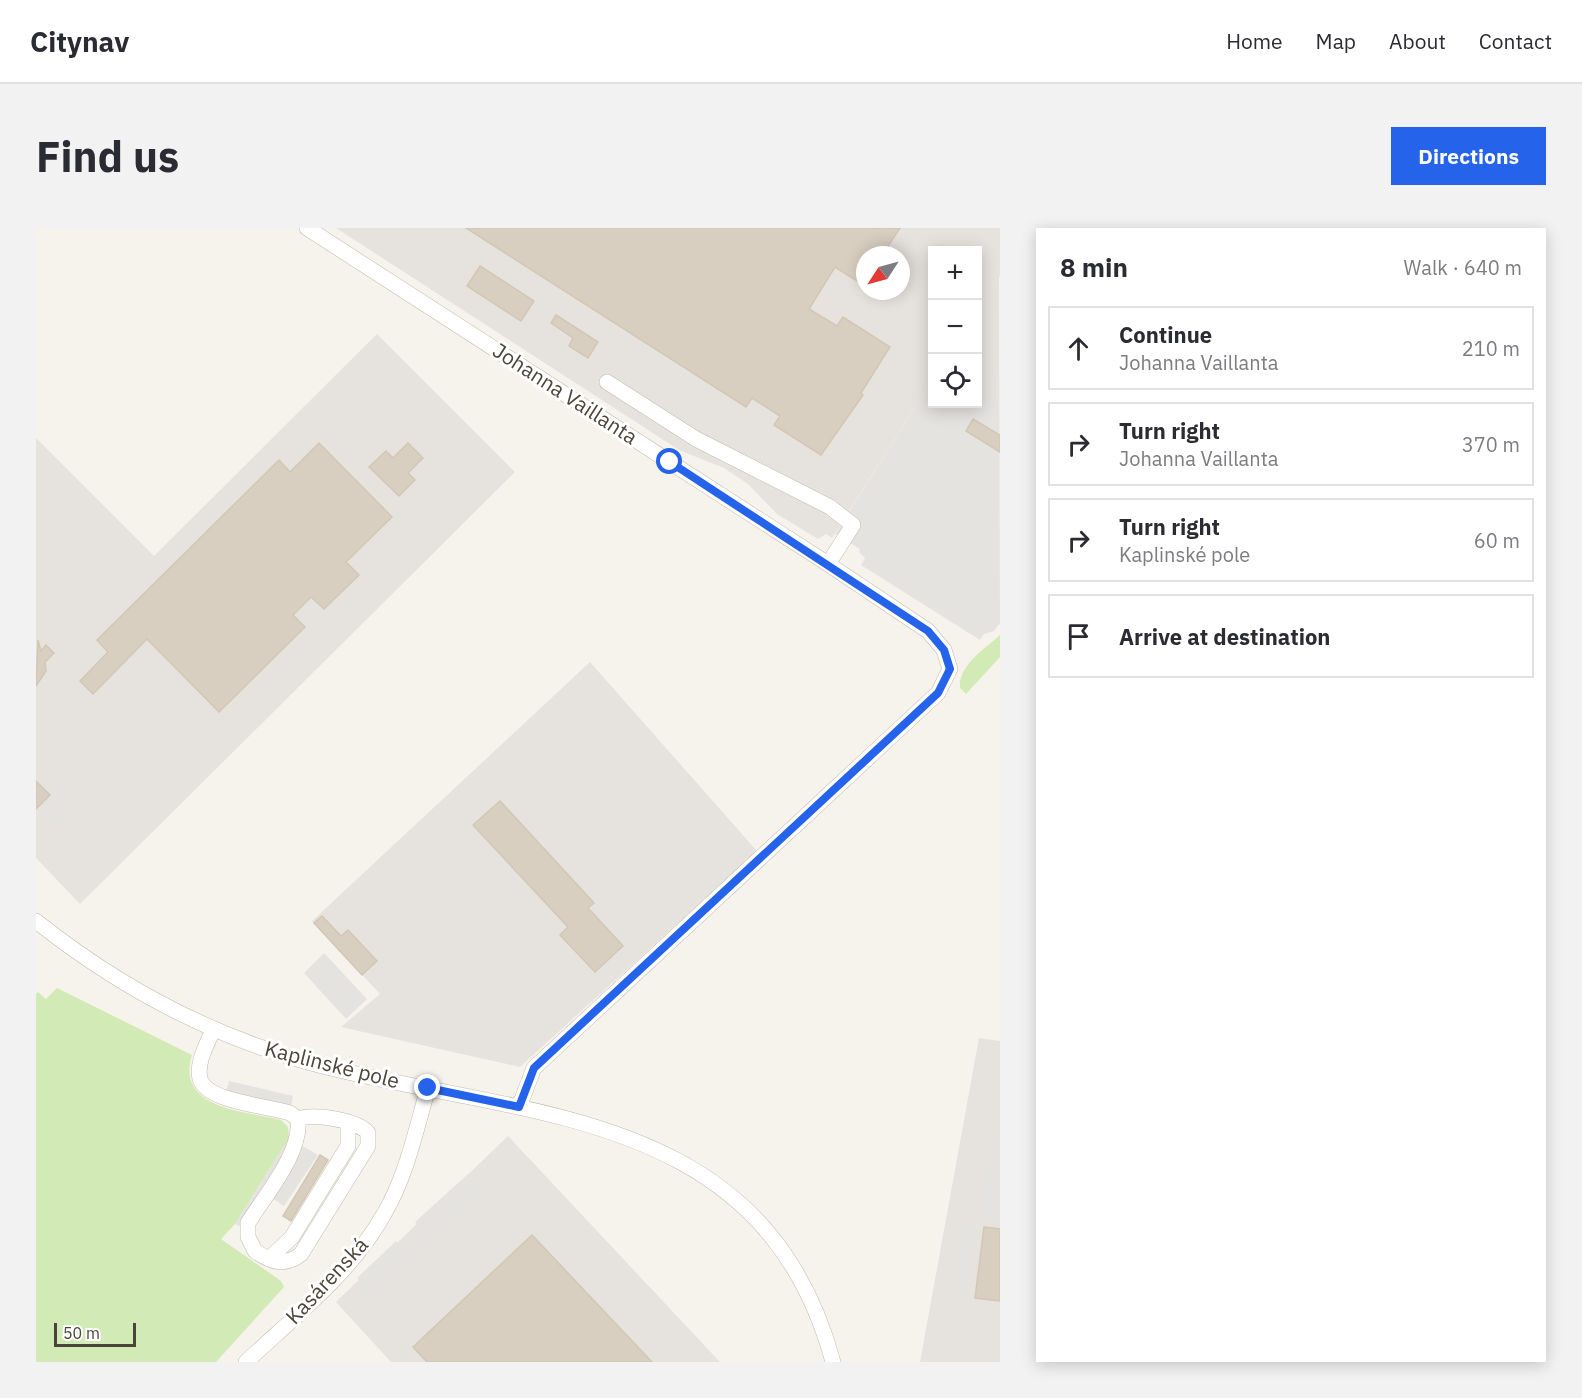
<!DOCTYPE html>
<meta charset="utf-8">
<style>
:root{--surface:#fff;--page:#f2f2f3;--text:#2b2b33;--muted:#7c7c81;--line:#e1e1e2;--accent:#2563eb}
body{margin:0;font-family:"IBM Plex Sans",sans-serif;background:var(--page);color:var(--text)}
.controls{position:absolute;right:18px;top:18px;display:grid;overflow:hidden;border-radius:0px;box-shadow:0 3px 15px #0003}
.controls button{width:54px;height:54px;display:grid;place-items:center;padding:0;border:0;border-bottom:2px solid var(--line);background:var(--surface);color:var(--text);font:30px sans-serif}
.compass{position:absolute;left:820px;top:18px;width:54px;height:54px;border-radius:50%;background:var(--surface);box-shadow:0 3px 15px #0003;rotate:234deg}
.scale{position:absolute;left:18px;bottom:15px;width:82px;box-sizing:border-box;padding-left:6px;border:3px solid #4b4439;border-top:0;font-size:16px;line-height:21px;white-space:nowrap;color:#4b4439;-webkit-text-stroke:4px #fff;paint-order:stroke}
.stop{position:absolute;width:18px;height:18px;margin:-14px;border:4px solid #2563eb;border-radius:50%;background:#fff}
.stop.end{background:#2563eb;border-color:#fff;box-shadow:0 2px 6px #0008}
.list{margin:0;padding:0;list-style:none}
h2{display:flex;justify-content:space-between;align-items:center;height:78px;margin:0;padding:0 24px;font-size:26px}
h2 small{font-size:20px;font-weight:400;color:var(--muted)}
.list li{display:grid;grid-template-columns:39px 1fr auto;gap:18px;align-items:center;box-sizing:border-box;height:84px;margin:0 12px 12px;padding:0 12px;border:2px solid var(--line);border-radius:0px}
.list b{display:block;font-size:22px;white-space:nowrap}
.list p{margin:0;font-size:20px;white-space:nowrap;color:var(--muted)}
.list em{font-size:20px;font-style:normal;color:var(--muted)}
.icon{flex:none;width:33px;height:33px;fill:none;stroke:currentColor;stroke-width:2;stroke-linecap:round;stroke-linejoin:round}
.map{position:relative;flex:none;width:964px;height:1134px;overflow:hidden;border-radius:0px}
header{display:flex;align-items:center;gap:36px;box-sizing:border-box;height:84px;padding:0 30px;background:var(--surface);border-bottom:2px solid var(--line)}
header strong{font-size:28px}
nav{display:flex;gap:33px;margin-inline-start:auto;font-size:21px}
.intro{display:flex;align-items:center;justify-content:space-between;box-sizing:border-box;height:144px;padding:0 36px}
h1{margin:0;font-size:42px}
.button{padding:15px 27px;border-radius:0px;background:var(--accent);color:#fff;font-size:21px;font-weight:700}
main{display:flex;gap:36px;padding:0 36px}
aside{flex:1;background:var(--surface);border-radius:0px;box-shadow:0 3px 15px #0003}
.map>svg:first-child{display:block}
.industrial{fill:#e6e2dd;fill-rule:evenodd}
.green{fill:#d2eab5}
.parking{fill:#e5e3e0}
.building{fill:#d8cfc1;stroke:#d3c7b4;stroke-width:1.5}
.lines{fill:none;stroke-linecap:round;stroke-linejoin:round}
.minor-casing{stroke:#c2bbae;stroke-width:16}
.minor{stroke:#fff;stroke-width:15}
.route{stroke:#2563eb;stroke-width:8}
.labels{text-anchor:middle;stroke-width:6;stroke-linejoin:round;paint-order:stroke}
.street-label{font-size:21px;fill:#4b4439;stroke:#fff}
</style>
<header>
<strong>Citynav</strong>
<nav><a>Home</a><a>Map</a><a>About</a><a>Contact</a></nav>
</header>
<div class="intro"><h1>Find us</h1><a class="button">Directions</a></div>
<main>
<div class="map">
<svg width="964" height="1134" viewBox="0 0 964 1134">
<rect width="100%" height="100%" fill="#f6f3ec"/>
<path class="industrial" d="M 300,0 L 964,0 L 964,48 L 942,81 L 942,22 L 897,22 L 896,152 L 796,310 L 790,306 L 782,311 L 741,286 L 712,256 L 688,240 L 643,222 ZM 829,27 L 865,27 L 865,63 L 829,63 Z
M 341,106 L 479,244 L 44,676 L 0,630 L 0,210 L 118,328 Z
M 554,434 L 721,623 L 484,839 L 305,799 L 344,766 L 276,693 Z
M 943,810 L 964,813 L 964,1134 L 884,1134 Z
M 472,908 L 684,1134 L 355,1134 L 300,1074 Z"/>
<path class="green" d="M 964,407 L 964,429 L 930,466 L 924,460 C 922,437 949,421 964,407 Z
M 21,760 L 156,827 C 139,881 209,883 245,892 L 252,899 L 253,910 L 199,996 L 185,1011 L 245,1053 L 248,1059 L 180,1134 L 0,1134 L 0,766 L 2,764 L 10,771 Z"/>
<path class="parking" d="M 963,48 L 964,395 L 958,403 L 948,406 L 944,412 L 825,337 L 829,330 L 823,324 L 824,321 L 799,306 L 896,152 L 897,176 L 942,176 L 942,82 Z
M 16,569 L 33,586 L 19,600 L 2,582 Z
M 288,725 L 331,771 L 310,791 L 268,745 Z
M 193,853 L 257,868 L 254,885 L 189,869 Z
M 955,906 L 964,906 L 964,996 L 944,993 Z
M 253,910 L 282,927 L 248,978 L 230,966 L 211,1001 L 199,996 Z
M 432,946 L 451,966 L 422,993 L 418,990 L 331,1072 L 322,1062 L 327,1056 L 321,1050 L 360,1013 L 367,1020 L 386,1002 L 379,994 Z
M 926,993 L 941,995 L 933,1065 L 918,1063 Z"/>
<path class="building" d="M 430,0 L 864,0 L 846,27 L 829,27 L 829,58 L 799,39 L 773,81 L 801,98 L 807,89 L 854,119 L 825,165 L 827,167 L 785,227 L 738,197 L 744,188 L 716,170 L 710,179 Z
M 444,38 L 498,73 L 485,93 L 431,58 Z
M 520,87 L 562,114 L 552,130 L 533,118 L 537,110 L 515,95 Z
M 937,191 L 964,207 L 964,224 L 930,203 Z
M 283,215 L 356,289 L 310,334 L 323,347 L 288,381 L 275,369 L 257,387 L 269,399 L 183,484 L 111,411 L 57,466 L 44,453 L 72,424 L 61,412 L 243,232 L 254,244 Z
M 372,215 L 387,230 L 372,245 L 379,252 L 363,268 L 333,239 L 350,223 L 357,230 Z
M 2,412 L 5,423 L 10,417 L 18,425 L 9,434 L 10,443 L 0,458 Z
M 0,553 L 14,567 L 0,581 Z
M 464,573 L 558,675 L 552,680 L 587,718 L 559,744 L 524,707 L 532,699 L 437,597 Z
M 286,688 L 305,708 L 312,702 L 341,733 L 326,747 L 278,695 Z
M 284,927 L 292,932 L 255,993 L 247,988 Z
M 948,999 L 964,1001 L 964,1073 L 939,1070 Z
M 496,1007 L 616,1134 L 391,1134 L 377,1119 Z"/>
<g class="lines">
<defs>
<path id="minor" d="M 271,0 L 792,336 L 892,403 L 908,422 L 914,441 L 902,465 L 498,840 L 483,879
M 571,154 L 660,211 L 794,279 L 817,297 L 792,336
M 0,693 C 83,759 172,807 275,835 C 484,891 727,876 797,1134
M 177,802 C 171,816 160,835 164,851 C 171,874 233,878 254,885 L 262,891 C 266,925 229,967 212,995 L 212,1009 L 219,1023 C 235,1034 249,1039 265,1026 L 332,918 L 332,905 C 322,892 277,885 262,891
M 233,1031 L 256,1009 L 312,918 L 312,895
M 210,1134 C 259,1088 315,1045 348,986 C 370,949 380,902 392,860"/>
</defs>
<use href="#minor" class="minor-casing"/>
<use href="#minor" class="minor"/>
</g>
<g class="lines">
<path class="route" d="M 392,860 L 483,879 L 498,840 L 902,465 L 914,441 L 908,422 L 892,403 L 634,234"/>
</g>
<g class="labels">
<g class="street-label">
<text transform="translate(529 166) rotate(33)" y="7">Johanna Vaillanta</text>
<text transform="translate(296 837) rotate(14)" y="7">Kaplinské pole</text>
<text transform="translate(291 1053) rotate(-47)" y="7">Kasárenská</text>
</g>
</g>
</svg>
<div class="controls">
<button>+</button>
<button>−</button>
<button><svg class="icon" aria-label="locate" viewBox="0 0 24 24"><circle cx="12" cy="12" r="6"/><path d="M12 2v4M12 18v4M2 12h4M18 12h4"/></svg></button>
</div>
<svg class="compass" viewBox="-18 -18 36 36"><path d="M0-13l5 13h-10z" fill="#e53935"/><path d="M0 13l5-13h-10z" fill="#7c7c81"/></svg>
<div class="scale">50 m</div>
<div class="stop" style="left:634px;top:234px"></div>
<div class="stop end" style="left:392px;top:860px"></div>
</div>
<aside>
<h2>8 min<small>Walk · 640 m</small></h2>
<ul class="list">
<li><svg class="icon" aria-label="ahead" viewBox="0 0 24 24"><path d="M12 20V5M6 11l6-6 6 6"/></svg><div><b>Continue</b><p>Johanna Vaillanta</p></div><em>210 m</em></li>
<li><svg class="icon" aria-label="right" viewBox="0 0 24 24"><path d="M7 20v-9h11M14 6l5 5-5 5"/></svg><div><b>Turn right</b><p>Johanna Vaillanta</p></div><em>370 m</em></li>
<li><svg class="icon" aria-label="right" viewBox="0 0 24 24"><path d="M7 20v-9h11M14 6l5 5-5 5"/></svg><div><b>Turn right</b><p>Kaplinské pole</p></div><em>60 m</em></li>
<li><svg class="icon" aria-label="arrive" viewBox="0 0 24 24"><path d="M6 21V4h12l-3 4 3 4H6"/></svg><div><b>Arrive at destination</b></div></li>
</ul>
</aside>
</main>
